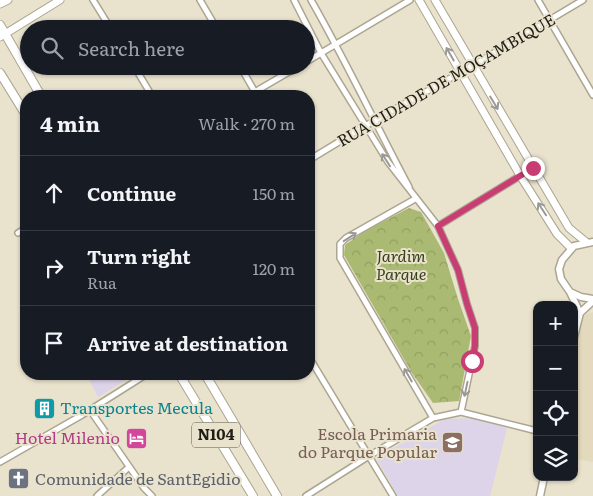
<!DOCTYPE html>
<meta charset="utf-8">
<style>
:root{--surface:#171b24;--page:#242831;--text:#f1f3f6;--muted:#9ea1a6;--line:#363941}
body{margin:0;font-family:Literata,serif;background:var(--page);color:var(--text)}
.controls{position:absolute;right:15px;bottom:15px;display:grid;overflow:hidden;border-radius:10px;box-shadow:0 1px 4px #0004}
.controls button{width:45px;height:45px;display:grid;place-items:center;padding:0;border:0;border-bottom:1px solid var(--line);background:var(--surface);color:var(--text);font:25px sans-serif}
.stop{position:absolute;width:15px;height:15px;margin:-11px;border:4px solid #c93e72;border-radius:50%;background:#fff}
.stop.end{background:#c93e72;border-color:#fff;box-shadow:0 1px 5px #0008}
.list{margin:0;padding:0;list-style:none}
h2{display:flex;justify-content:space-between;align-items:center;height:65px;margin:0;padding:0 20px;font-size:21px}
h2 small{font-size:16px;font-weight:400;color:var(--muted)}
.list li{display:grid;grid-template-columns:32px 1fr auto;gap:15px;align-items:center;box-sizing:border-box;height:75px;padding:0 20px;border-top:1px solid var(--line)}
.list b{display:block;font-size:19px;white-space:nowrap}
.list p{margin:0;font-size:16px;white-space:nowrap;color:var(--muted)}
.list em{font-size:16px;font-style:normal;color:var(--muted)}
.icon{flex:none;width:28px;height:28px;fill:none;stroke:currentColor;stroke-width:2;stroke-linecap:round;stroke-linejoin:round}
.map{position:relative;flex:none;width:593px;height:496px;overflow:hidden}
.search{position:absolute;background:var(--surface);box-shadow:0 1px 4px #0004;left:20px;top:20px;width:295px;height:55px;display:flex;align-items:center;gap:12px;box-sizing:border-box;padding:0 18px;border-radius:28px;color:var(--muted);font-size:19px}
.panel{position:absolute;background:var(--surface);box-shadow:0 1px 4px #0004;left:20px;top:90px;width:295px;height:290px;border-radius:20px}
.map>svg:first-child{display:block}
.built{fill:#e3d9bd}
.education{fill:#ddd4e9}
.park{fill:url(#park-crowns)}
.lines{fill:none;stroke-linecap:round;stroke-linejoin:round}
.minor-casing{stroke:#aca591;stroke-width:8}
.tertiary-casing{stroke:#aca591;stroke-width:9}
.secondary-casing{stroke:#aca591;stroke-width:9}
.primary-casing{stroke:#aca591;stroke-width:10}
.minor{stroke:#fff;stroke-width:5}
.tertiary{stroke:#fff;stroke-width:6}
.secondary{stroke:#fff;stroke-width:7}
.primary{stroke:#fff;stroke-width:8}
.oneway{stroke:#9a9995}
.route{stroke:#c93e72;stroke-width:6}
.labels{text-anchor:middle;stroke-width:4;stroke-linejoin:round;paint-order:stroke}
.shield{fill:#e9e2cd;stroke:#5b574c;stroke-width:1}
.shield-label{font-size:15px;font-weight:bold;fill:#1e1c14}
.street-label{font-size:16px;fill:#1e1c14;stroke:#e9e2cd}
.park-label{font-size:16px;font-style:italic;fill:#38401a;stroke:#e9e2cd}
.culture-label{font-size:16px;fill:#0d838f;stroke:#e9e2cd;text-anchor:start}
.education-label{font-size:16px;fill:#785e54;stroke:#e9e2cd;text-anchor:end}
.hotel-label{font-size:16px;fill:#b23c85;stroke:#e9e2cd;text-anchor:end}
.worship-label{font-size:16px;fill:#5b616d;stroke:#e9e2cd;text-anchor:start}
</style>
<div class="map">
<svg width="593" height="496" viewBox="0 0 593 496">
<defs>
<pattern id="park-crowns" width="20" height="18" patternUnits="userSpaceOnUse" patternTransform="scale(1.25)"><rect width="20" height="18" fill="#aaba72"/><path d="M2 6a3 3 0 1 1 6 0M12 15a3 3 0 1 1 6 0" fill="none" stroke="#929f62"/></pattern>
</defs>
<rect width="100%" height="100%" fill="#e9e2cd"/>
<path class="built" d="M 593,312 L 593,462 L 574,459 L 574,359 L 580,317 Z"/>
<path class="education" d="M 86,374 L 136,374 L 98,397 Z
M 477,418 L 507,428 L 490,496 L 398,496 L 376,458 L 445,419 Z"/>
<path class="park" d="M 409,208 L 421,212 L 444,253 L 458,299 L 471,336 L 459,401 L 433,403 L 412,373 L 344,255 L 345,245 L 365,231 Z"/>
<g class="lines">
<defs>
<path id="minor" d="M 93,0 L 111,29
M 200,0 L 217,29
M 294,0 L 321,53 L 388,162 L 438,226 L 458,270 L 467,304 L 475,328 L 475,346 L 461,412
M 311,0 C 346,61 376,125 409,187
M 538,0 L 593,95
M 306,62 L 410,0
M 134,66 L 152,96
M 240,66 L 255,92
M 248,96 L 299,66
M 309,160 L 365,126 L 472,66 L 583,0
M 415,199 L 346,238 L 340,244 L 340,258 L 433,418
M 438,226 L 533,168
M 18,233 L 26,228
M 309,357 L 393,496
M 90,410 L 144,488 L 152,496
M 0,462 L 82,415 L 147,374
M 97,496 L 129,467
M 306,496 L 369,456 L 433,418 L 461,412 L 537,431"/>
<path id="tertiary" d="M 593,242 L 574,246 L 562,260 L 559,269 L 561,279 L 570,292 L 581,297 L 593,299
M 570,292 L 580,313
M 580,313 L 593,301
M 574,337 L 580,313
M 540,496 L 544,477"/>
<path id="secondary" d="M 419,0 L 521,177 L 557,234 L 571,248
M 435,0 L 569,228 L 586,242
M 0,4 L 8,0
M 0,37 L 60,0"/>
<path id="primary" d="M 0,25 L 41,96
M 0,73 L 26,115
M 179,374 L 253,496
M 205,374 L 277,496
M 218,438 L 237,428"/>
</defs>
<use href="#minor" class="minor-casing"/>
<use href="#tertiary" class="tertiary-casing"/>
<use href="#secondary" class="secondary-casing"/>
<use href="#primary" class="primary-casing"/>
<use href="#minor" class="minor"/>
<use href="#tertiary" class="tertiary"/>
<use href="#secondary" class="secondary"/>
<use href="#primary" class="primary"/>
</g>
<defs><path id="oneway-shaft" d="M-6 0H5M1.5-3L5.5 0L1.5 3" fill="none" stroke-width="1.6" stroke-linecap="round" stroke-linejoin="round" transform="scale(1.25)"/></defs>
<g class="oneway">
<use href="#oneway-shaft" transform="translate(450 54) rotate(-120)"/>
<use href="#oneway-shaft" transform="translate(494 103) rotate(59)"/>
<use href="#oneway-shaft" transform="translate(386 160) rotate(-123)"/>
<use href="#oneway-shaft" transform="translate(542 209) rotate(-123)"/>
<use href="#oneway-shaft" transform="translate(350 237) rotate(-33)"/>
<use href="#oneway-shaft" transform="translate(408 375) rotate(-120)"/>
<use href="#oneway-shaft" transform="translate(466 389) rotate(102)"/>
</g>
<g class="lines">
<path class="route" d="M 472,361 L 475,346 L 475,328 L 467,304 L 458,270 L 438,226 L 533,168"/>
</g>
<defs>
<symbol id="building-square" viewBox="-11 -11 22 22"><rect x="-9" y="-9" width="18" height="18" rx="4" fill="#0f9aa8" stroke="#e9e2cd"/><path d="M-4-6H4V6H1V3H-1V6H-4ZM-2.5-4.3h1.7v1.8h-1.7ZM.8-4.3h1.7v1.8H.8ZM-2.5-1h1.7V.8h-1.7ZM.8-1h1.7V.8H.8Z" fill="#fff"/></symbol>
<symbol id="hotel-square" viewBox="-11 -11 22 22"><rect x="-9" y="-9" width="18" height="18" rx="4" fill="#d1479c" stroke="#e9e2cd"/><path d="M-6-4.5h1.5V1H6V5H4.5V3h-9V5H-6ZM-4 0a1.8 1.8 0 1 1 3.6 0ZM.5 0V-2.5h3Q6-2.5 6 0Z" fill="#fff"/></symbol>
<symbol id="school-square" viewBox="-11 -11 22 22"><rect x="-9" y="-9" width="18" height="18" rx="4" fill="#8d6e63" stroke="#e9e2cd"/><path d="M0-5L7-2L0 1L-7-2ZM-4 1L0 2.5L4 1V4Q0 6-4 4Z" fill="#fff"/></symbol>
<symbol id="church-square" viewBox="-11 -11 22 22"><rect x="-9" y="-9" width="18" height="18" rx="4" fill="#6b7280" stroke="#e9e2cd"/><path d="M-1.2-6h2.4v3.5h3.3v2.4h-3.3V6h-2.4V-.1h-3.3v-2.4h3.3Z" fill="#fff"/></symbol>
</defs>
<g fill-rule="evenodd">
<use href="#building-square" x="32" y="396" width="25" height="25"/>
<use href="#hotel-square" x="124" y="426" width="25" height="25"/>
<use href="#school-square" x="440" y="430" width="25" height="25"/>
<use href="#church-square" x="6" y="466" width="25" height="25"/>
</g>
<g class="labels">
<rect class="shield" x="192" y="422.5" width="48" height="25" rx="4"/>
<g class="shield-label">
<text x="216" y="440">N104</text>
</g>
<g class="street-label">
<text transform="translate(446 80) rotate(-30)" y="6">RUA CIDADE DE MOÇAMBIQUE</text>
</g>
<g class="park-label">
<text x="401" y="262">Jardim<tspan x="401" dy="18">Parque</tspan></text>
</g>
<g class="culture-label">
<text x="60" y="414">Transportes Mecula</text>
</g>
<g class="education-label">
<text x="437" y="440">Escola Primaria<tspan x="437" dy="18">do Parque Popular</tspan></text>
</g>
<g class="hotel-label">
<text x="120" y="444">Hotel Milenio</text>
</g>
<g class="worship-label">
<text x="35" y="485">Comunidade de SantEgidio</text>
</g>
</g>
</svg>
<div class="controls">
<button>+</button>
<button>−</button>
<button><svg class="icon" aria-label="locate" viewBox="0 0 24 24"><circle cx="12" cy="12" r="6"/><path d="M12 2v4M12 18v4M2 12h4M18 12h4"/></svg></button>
<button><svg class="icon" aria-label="layers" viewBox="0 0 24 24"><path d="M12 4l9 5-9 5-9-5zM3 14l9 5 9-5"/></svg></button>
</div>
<div class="stop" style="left:472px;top:361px"></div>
<div class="stop end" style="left:533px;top:168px"></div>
<div class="search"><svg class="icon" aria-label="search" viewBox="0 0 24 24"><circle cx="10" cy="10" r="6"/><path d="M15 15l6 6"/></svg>Search here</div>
<section class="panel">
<h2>4 min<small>Walk · 270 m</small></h2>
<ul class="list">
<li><svg class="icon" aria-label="ahead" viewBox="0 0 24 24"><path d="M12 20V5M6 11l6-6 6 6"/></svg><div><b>Continue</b></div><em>150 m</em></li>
<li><svg class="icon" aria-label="right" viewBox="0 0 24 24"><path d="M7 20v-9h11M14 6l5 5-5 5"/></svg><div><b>Turn right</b><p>Rua</p></div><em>120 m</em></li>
<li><svg class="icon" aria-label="arrive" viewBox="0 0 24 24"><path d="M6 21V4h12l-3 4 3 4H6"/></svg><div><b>Arrive at destination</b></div></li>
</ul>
</section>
</div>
